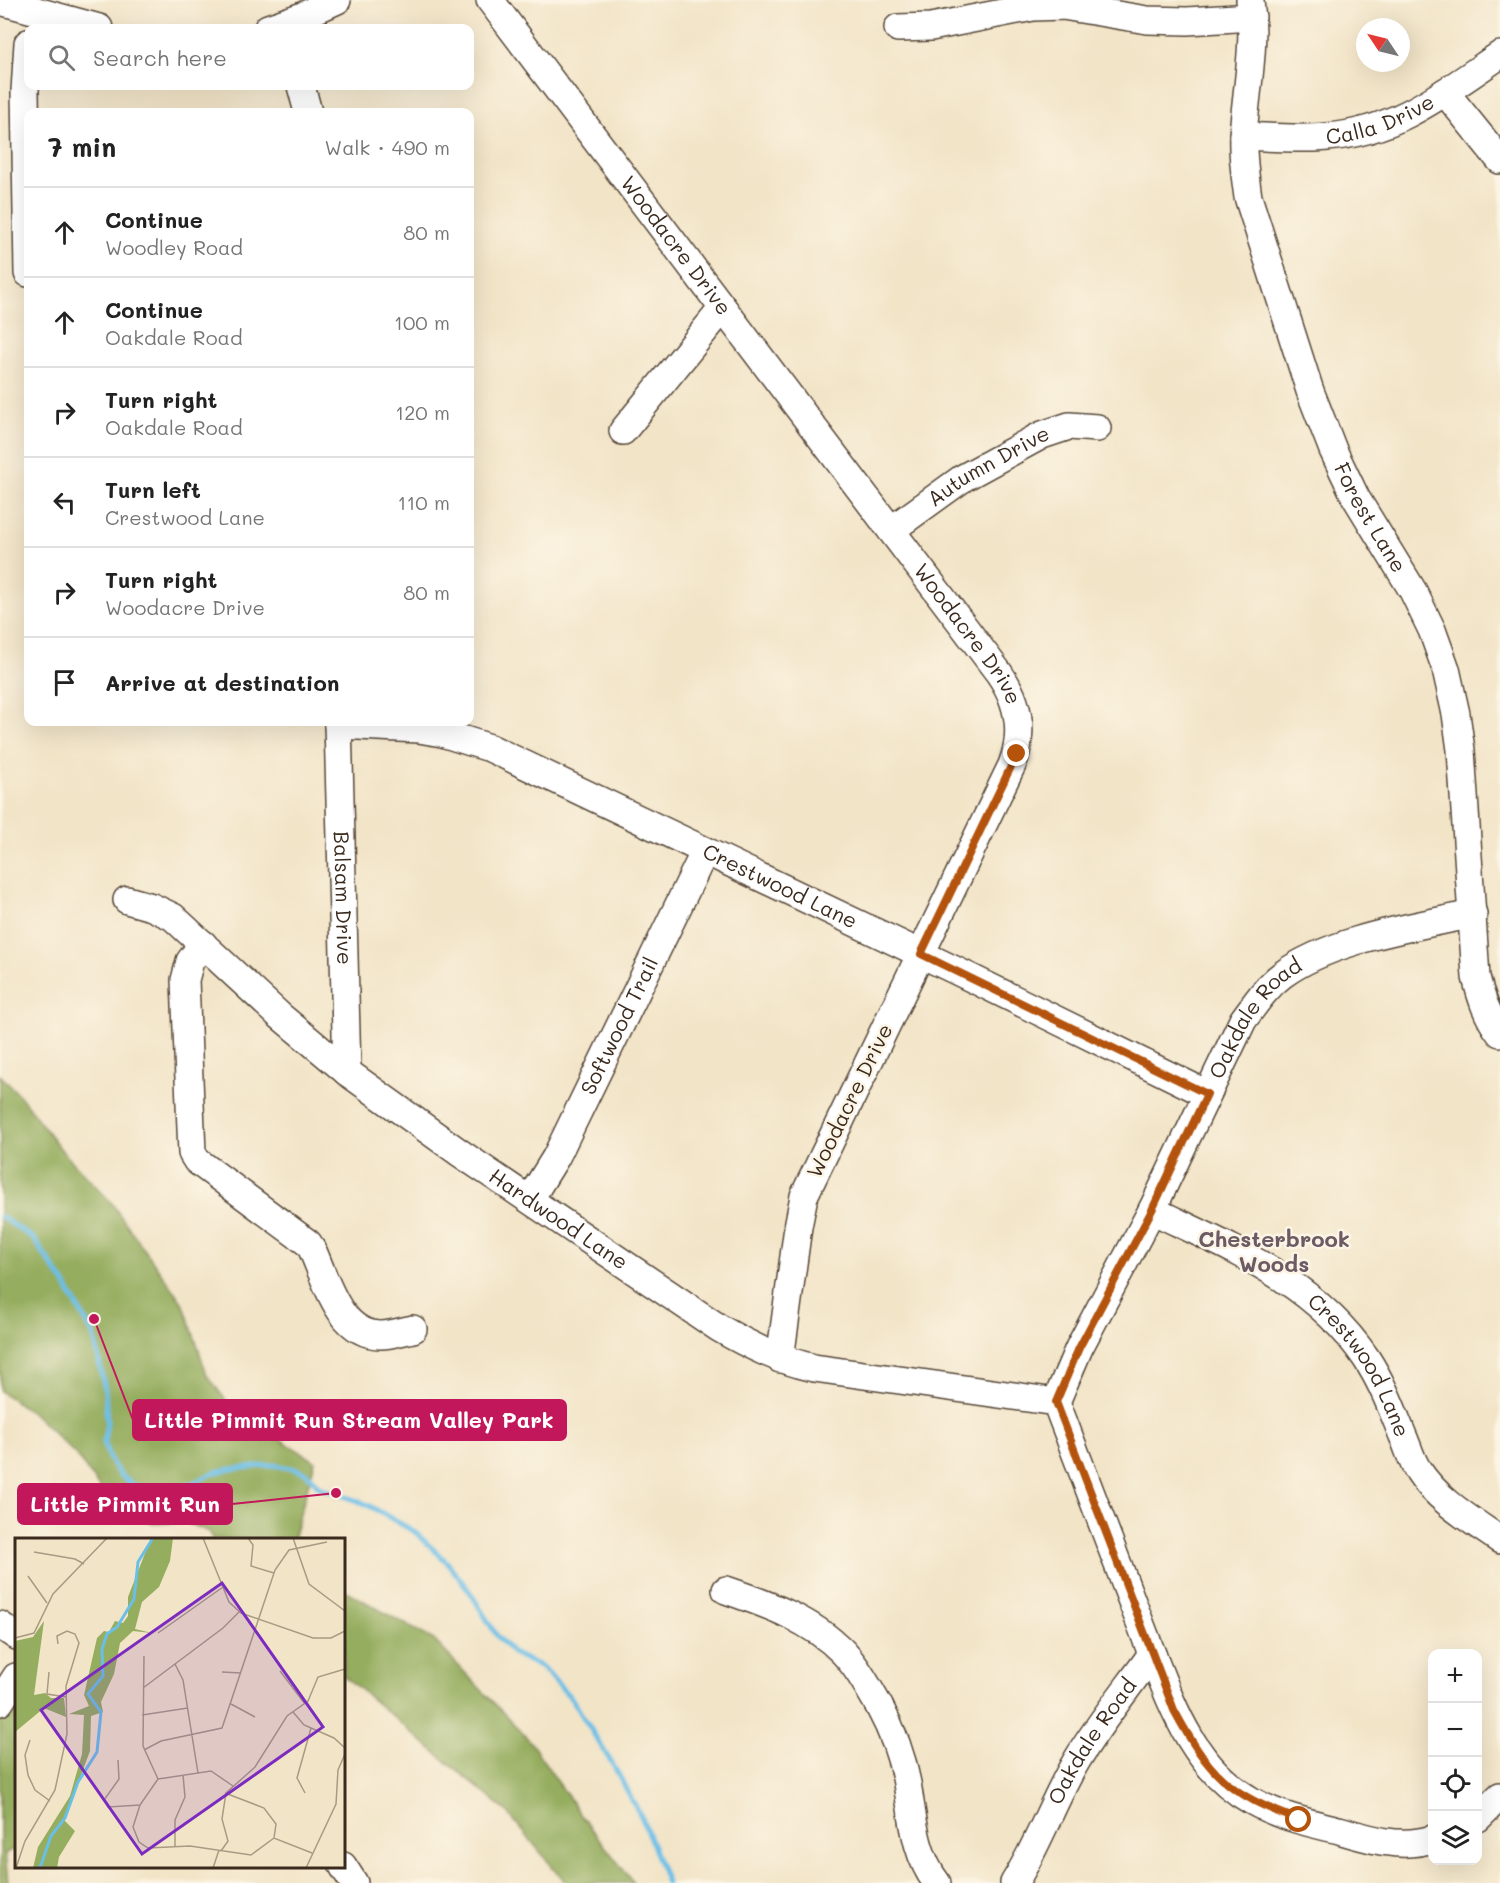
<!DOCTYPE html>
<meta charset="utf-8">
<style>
:root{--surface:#fff;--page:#f2f2f2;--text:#222;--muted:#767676;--line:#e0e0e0}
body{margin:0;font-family:Mali,sans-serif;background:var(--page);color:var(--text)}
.controls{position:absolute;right:18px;bottom:18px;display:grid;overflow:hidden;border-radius:12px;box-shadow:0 6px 24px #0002}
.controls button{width:54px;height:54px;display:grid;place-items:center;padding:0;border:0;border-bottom:2px solid var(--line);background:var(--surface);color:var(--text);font:30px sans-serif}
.compass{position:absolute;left:1356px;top:18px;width:54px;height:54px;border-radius:50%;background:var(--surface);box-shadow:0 6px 24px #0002;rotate:305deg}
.stop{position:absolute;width:18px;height:18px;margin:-14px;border:4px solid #b45309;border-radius:50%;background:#fff}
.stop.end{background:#b45309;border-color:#fff;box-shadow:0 2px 6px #0008}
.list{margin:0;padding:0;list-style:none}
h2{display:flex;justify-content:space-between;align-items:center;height:78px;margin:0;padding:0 24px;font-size:26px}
h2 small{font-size:20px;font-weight:400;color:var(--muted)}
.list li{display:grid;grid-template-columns:39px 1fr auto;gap:18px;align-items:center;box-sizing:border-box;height:90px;padding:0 24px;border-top:2px solid var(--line)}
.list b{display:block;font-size:22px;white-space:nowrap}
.list p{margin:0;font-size:20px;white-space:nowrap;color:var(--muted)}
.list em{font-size:20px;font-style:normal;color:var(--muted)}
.icon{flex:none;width:33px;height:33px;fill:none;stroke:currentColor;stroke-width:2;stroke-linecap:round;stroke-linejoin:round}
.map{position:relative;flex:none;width:1500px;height:1883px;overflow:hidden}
.search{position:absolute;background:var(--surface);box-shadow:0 6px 24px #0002;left:24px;top:24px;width:450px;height:66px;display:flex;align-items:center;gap:15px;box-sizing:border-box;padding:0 21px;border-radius:12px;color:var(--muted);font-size:22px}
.panel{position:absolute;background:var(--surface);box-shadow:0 6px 24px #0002;left:24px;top:108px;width:450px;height:618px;border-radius:12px}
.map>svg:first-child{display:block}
.forest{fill:#95ad5f;stroke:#686c3e;stroke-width:1.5}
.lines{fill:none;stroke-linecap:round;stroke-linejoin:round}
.stream{stroke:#6abfe7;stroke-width:5}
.minor-casing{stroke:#564637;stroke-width:30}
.minor{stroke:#fff;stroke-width:27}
.route{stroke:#b45309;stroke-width:8}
.labels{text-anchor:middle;stroke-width:5;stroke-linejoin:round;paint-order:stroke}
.street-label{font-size:21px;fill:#3b2a1e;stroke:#fcf5e5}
.neighbourhood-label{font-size:22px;font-weight:bold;fill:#6c5b64;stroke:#fcf5e5}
.inset-river{fill:none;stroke:#6abfe7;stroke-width:3}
.inset-road{fill:none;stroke:#a99a83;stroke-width:1.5}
.view{fill:#7b2cbf;fill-opacity:0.15;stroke:#7b2cbf;stroke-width:3}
.inset-edge{fill:none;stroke:#3b2a1e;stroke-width:3}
.leader{fill:none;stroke:#c2185b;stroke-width:2}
.callout-dot{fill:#c2185b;stroke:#fcf5e5;stroke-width:2}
.callout{fill:#c2185b;stroke:#c2185b;stroke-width:2}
.callout-label{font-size:22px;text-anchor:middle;font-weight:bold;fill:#fff}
</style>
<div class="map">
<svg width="1500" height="1883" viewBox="0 0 1500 1883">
<rect width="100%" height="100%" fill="#fcf5e5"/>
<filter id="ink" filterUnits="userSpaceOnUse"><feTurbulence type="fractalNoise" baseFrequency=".0167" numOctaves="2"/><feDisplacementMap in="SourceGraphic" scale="12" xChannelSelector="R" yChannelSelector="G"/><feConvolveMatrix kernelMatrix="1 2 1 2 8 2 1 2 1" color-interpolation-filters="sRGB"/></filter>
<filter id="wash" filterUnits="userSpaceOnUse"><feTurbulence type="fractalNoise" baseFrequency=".008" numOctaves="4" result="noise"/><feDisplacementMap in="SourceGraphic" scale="24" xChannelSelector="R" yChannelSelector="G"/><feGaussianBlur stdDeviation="1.35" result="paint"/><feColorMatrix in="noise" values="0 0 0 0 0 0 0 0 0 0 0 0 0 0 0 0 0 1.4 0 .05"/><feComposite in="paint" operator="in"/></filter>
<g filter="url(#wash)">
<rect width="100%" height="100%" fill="#f2e4c7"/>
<path class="forest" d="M 0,1075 L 20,1096 L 63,1152 L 110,1201 L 184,1305 L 207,1375 L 241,1421 L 275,1436 L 315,1461 L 293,1539 L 212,1539 L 210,1532 L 184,1522 L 153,1524 L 114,1508 L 77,1456 L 34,1414 L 0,1391 Z
M 344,1590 L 434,1640 L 529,1740 L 582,1817 L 634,1883 L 566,1883 L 507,1812 L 344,1676 Z
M 16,1693 L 16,1849 L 5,1853 L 8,1883 L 0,1883 L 0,1720 Z"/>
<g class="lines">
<path class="stream" d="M 0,1216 L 33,1238 L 65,1284 L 94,1336 L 105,1391 L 107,1422 L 104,1442 L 109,1458 L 119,1474 L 136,1487 L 152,1494 L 167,1492 L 189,1485 L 215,1472 L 231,1469 L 274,1465 L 295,1469 L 307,1473 L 319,1487 L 366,1504 L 415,1532 L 447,1562 L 470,1592 L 497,1636 L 514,1654 L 542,1667 L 572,1699 L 616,1770 L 642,1818 L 667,1883"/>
</g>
</g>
<g filter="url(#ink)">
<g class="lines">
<defs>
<g id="minor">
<path id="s1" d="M 490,0 L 999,673 C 1019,702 1025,732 1012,765 L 804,1196 L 798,1227 L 780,1359"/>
<path id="s2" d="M 1250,0 C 1256,46 1246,90 1243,136 C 1242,156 1245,176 1248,197 L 1310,391 L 1333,450 L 1356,498 L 1413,591 L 1432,630 L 1446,669 L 1456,714 L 1461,750 L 1476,977 C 1481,997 1487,1016 1500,1033"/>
<path d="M 0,1 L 99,28"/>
<path d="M 268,28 L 300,17 L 337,0"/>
<path d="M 898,28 L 931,27 L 1033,7 L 1063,6 L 1147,20 L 1187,21 L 1252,17"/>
<path d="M 28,43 L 25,91 L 28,273"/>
<path d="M 301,86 L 308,112"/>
<path d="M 1445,92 L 1500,160"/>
<path id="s3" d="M 1243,136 C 1271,137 1299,140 1327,137 C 1396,132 1445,92 1500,55"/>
<path d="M 623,431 L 723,308"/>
<path id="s4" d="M 891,530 L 963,478 L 1042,435 L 1069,426 L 1097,428"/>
<path id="s5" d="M 338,722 L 347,1072"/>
<path id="s6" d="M 338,725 L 419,729 L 442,733 L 490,748 L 963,974 L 1207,1094"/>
<path id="s7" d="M 127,900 L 152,907 L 173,917 L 279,1015 L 347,1072 L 460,1153 L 719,1328 C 750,1346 779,1360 814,1368 L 1056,1402"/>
<path d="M 203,944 L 190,961 L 185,980 L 192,1153 L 197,1161 L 308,1243 L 312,1249 C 326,1280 339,1335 381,1335 C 391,1335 403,1331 413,1329"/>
<path id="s8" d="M 530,1199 L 556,1157 L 705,851"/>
<path id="s9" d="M 1152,1210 C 1232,1249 1314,1281 1366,1358 C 1382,1382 1392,1409 1403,1436 C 1408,1447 1411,1460 1418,1470 C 1438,1501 1470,1519 1500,1540"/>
<path d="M 726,1590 C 767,1604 812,1620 843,1652 C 858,1668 868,1687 879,1706 C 892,1730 902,1756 907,1783 C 913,1818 915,1855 937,1883"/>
<path d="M 0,1625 L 16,1636"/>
<path d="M 1152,1654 C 1174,1711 1196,1770 1252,1801 C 1278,1816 1310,1823 1339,1830 C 1369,1839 1401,1849 1432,1839"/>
<path d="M 0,1702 L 16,1677"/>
<path d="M 1478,1818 L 1500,1796"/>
<path d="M 343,1866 L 354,1883"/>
<path id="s10" d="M 1014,1883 C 1039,1844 1053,1800 1077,1760 C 1099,1723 1127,1689 1152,1654 L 1056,1402 L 1079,1348 L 1152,1210 L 1243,1020 C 1255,1004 1266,987 1282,975 C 1331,939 1414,927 1473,914"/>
</g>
</defs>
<use href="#minor" class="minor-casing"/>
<use href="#minor" class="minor"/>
</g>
</g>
<g class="lines" filter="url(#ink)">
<path class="route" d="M 1017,754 L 921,954 L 1207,1094 L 1152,1210 L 1079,1348 L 1056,1402 L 1174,1710 C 1209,1775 1228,1794 1299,1820"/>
</g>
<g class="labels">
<g class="street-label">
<text dy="7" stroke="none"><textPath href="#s3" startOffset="140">Calla Drive</textPath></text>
<text dy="7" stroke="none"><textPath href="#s1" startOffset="308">Woodacre Drive</textPath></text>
<text dy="7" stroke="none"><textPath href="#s4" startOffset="117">Autumn Drive</textPath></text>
<text dy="7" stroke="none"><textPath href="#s2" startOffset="542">Forest Lane</textPath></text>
<text dy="7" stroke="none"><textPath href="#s1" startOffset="794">Woodacre Drive</textPath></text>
<text dy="7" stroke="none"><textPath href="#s6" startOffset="476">Crestwood Lane</textPath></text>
<text dy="7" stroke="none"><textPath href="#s5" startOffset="176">Balsam Drive</textPath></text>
<text dy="7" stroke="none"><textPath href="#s10" startOffset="972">Oakdale Road</textPath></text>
<text dy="7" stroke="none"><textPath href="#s8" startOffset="195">Softwood Trail</textPath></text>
<text transform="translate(850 1101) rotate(-64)" y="7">Woodacre Drive</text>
<text dy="7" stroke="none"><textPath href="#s7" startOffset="540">Hardwood Lane</textPath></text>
<text dy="7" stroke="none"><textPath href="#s9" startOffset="266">Crestwood Lane</textPath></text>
<text dy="7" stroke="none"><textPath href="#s10" startOffset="162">Oakdale Road</textPath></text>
</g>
<g class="neighbourhood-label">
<text x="1274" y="1247">Chesterbrook<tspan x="1274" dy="25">Woods</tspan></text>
</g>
</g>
<g transform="translate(15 1538)">
<rect width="330" height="330" fill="#f2e4c7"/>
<path d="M 136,0 L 158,0 L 155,23 L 144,49 L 127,64 L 120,91 L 137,95 L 118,93 L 105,105 L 99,136 L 86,164 L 88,174 L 76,178 L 75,213 L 49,282 L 60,293 L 44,319 L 42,330 L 18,330 L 23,309 L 55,258 L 67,216 L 69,177 L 54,176 L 74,168 L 69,157 L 82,100 L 89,93 L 94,94 L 100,83 L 108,85 L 113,78 L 113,59 ZM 29,83 L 19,157 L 30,155 L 36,160 L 49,160 L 51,179 L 29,170 L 0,194 L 0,103 L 18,99 Z" fill="#95ad5f"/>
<path class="inset-river" d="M 25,330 L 36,298 L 50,280 L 63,244 L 82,214 L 86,174 L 73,156 L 88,138 L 87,111 L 92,96 L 102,89 L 119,61 L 123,24 L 138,0"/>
<path class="inset-road" d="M 188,0 L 214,64 L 226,75 L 298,100 L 316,100 L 330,93M 233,0 L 238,7 L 236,28 L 259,35M 278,0 L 294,46 L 330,73M 19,14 L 60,21 L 69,26M 13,38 L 32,65M 143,95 L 208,49M 0,100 L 19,95 L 38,56 L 92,0M 129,118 L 128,208 L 143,241M 160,126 L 168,142 L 183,235M 265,133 L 290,166M 34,134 L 32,156 L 51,159M 207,134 L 226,135M 128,150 L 208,90 L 224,74M 216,166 L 240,179M 278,174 L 289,187 L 319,200 L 330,210M 127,177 L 173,170M 15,202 L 10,217 L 13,237 L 20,252 L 35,263M 129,212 L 146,203 L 207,190 L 260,32 L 274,12 L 312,4M 103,222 L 104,241 L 89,262 L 93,269 L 125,267 L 143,241 L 150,240 L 196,233 L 218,248M 210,255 L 249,270 L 261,286 L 259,300M 290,255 L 282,240 L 296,190M 125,267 L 118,289 L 124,304 L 133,310 L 175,308 L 236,317 L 259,300 L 297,315M 160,308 L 160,282 L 170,259 L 168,237M 206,313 L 213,303 L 207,281 L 211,255 L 240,229 L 272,178 L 293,163 L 303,139 L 330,131M 1,330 L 10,303 L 40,252 L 52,196 L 51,148 L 64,105 L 60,96 L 52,93 L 42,98 L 43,106M 198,330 L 204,312M 291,330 L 321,266 L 323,232 L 330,216"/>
<path class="view" d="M 207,45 L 308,189 L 127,316 L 26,172 Z"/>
<rect width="330" height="330" class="inset-edge"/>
</g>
<path class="leader" d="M94 1319L133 1420M336 1493L232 1504"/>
<g class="callout-dot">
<circle cx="94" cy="1319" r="6"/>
<circle cx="336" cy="1493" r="6"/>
</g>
<g class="callout">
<rect x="133" y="1400" width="433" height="40" rx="6"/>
<rect x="18" y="1484" width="214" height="40" rx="6"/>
</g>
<g class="callout-label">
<text x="349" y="1428">Little Pimmit Run Stream Valley Park</text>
<text x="125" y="1512">Little Pimmit Run</text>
</g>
</svg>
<div class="controls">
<button>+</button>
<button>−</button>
<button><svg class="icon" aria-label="locate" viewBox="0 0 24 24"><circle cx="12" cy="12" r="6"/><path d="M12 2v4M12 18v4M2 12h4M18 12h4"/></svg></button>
<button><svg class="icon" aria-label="layers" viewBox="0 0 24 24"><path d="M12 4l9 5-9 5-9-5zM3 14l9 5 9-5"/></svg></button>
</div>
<svg class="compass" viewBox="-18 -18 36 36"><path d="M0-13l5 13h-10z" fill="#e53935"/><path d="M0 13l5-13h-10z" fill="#767676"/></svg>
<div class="stop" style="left:1299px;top:1820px"></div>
<div class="stop end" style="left:1017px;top:754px"></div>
<div class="search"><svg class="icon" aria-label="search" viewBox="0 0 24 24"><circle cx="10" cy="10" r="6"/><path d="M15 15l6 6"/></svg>Search here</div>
<section class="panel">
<h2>7 min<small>Walk · 490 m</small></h2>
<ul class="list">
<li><svg class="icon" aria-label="ahead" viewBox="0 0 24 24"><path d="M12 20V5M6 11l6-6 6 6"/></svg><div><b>Continue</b><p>Woodley Road</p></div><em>80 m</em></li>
<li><svg class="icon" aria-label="ahead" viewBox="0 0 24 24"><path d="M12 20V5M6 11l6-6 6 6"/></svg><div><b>Continue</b><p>Oakdale Road</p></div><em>100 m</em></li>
<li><svg class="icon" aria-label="right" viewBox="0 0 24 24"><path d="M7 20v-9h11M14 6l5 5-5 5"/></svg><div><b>Turn right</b><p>Oakdale Road</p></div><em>120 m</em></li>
<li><svg class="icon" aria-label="left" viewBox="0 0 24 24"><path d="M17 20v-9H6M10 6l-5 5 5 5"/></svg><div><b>Turn left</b><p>Crestwood Lane</p></div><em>110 m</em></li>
<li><svg class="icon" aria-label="right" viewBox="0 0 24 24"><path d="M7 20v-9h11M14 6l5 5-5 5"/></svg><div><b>Turn right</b><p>Woodacre Drive</p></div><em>80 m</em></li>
<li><svg class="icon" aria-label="arrive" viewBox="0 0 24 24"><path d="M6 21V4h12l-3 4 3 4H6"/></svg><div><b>Arrive at destination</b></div></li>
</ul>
</section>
</div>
